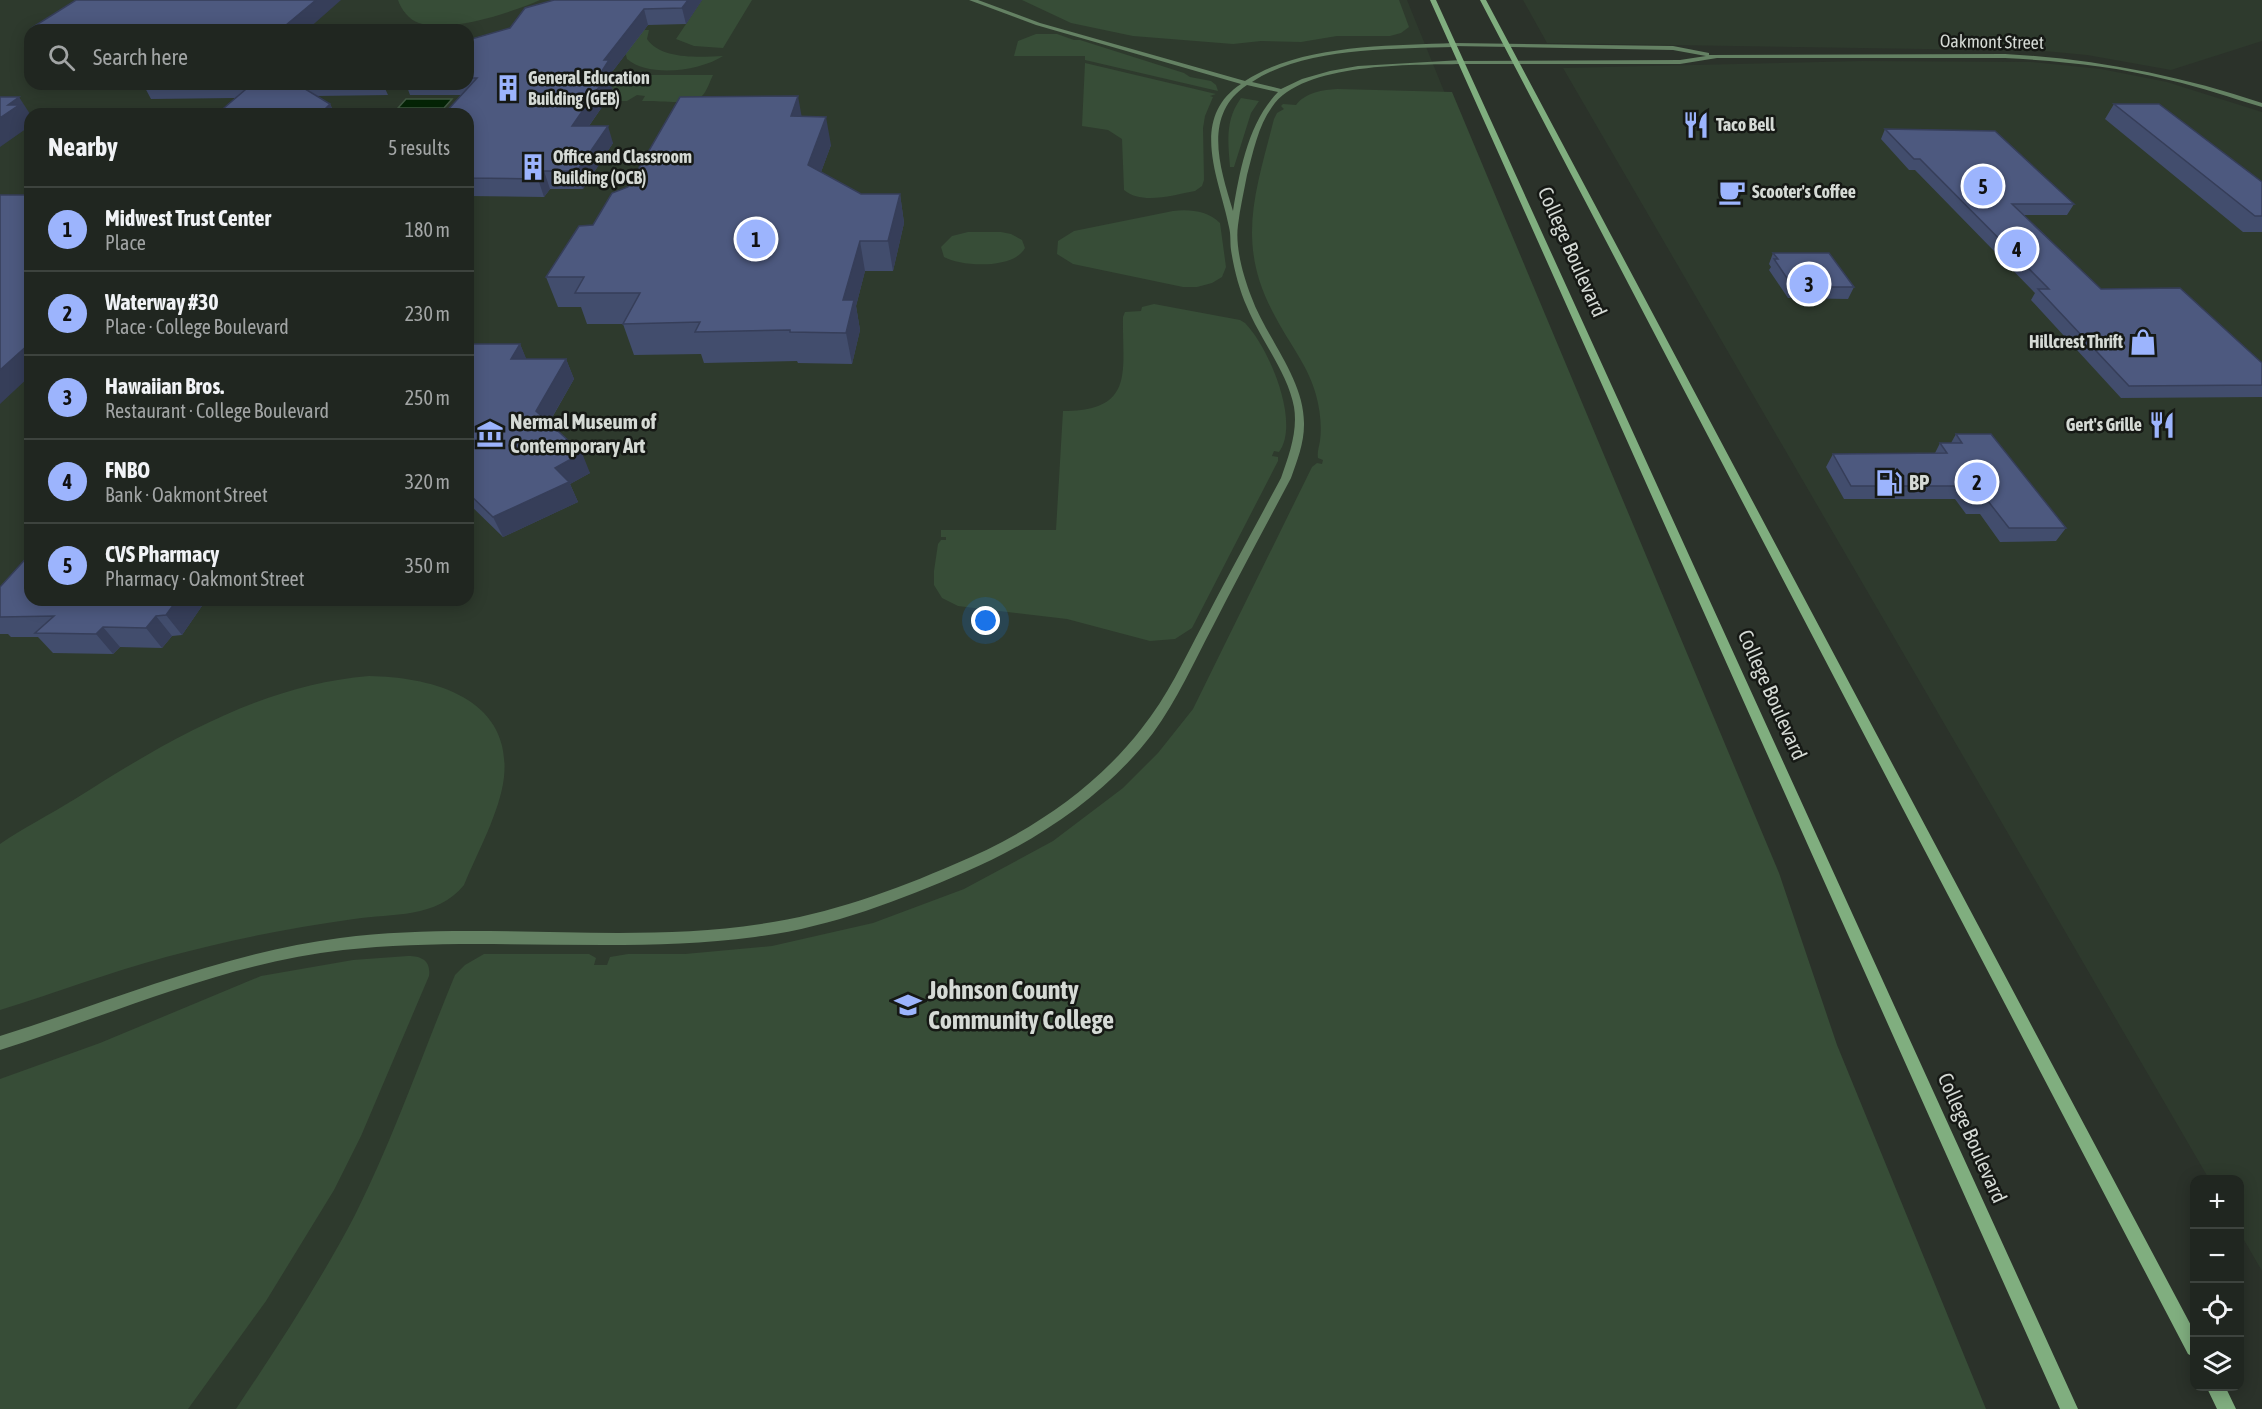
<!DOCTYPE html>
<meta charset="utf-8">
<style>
:root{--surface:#202620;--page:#282e29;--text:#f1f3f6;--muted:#a2a5a5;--line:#3d433e;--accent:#9cb4fd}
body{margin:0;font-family:"Asap Condensed",sans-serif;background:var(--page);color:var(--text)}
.controls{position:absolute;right:18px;bottom:18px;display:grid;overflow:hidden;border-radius:12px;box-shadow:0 3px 15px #0003}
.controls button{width:54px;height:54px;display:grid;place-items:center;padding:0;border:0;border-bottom:2px solid var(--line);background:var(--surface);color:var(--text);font:30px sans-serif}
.you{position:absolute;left:986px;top:621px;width:21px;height:21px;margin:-15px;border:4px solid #fff;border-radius:50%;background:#1a73e8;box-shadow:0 0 0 9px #1a73e833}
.badge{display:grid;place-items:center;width:39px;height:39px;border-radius:50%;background:var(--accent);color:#111;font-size:20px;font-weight:700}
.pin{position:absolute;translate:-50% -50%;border:3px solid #fff;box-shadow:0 2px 6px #0006}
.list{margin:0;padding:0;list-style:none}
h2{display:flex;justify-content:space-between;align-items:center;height:78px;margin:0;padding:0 24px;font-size:26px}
h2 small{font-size:20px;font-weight:400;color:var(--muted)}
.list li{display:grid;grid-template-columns:39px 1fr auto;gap:18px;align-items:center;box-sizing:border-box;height:84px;padding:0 24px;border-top:2px solid var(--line)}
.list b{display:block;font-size:22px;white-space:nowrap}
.list p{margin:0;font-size:20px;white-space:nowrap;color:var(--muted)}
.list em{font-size:20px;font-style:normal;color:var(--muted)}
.icon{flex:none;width:33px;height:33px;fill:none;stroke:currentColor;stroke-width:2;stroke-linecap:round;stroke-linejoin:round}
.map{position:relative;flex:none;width:2262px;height:1409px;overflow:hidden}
.search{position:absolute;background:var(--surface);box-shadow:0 3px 15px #0003;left:24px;top:24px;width:450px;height:66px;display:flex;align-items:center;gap:15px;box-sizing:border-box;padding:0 21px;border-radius:18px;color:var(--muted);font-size:22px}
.panel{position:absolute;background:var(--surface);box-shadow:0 3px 15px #0003;left:24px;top:108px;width:450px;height:498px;border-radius:18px}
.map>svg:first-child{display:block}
.built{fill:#2e3a2d;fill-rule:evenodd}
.green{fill:#374d37}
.water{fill:#062507;stroke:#445b45;stroke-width:1.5}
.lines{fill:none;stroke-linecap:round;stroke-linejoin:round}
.minor{fill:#648163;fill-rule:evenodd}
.tertiary{fill:#648163;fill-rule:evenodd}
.secondary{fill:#80ae7f;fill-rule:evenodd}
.wall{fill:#424d6d}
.shaded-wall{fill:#363e59}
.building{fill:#4d597f;stroke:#363e59;stroke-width:1.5}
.labels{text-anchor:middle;stroke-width:5;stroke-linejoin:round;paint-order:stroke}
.far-street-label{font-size:18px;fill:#d5dad5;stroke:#161915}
.far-poi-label{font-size:18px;font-weight:bold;fill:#d5dad5;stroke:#161915;text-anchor:start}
.street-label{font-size:21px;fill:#d5dad5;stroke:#161915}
.poi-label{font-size:21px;font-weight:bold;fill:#d5dad5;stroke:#161915;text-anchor:start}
.near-poi-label{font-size:26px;font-weight:bold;fill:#d5dad5;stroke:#161915;text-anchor:start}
</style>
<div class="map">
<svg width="2262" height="1409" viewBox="0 0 2262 1409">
<rect width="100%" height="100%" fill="#2b322a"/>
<path class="built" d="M 0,0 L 1407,0 L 1979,1409 L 0,1409 ZM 30,30 L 468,30 L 468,84 L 30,84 ZM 30,114 L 468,114 L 468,600 L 30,600 Z
M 1523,0 L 2262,0 L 2262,41 L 2171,70 L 2087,55 L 2044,51 L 1547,43 Z
M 1862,61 L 2031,62 L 2101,69 L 2167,82 L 2262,112 L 2262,1271 L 2240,1233 L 2240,1180 L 2209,1179 L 1563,68 Z"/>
<path class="green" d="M 398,0 L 540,0 C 510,13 450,33 419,23 C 409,20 401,9 398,0 Z
M 702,0 L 752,0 L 723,48 L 694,46 L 676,39 Z
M 1022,0 L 1399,0 L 1409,27 L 1401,33 L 1390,36 L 1337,36 L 1301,42 L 1261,41 L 1233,44 L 1133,36 L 1071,23 Z
M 644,30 L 649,30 L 647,39 C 661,60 700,57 723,56 C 700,71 649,78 627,59 L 624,47 Z
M 1036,34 L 1057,34 L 1074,40 L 1080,40 L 1184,73 L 1190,77 L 1211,81 L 1216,85 L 1218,91 L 1085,60 L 1085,56 L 1014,56 L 1018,41 Z
M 1085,63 L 1216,94 L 1210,96 L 1213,97 L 1205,116 L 1203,128 L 1204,180 L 1202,186 L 1195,191 C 1173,195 1142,205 1124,190 L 1122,139 L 1108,130 L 1082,126 Z
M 643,75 L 713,75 C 710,81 707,91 702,96 C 693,106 658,100 642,101 L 645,96 L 637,95 L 627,101 L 606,101 L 610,83 Z
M 1337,89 L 1452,92 L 1779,873 L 1837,1045 L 1986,1409 L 236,1409 C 278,1346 320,1282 355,1215 C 394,1137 422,1055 455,975 L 465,965 L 484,954 L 589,954 L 596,958 L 594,965 L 607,965 L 610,957 L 628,954 L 685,954 L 772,946 L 873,923 L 964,889 L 1053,841 L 1123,788 L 1158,753 L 1193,709 L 1312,467 L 1317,463 L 1322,464 L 1323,460 L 1318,458 C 1317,452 1319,447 1320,441 C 1322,427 1320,409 1316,395 C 1309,367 1289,343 1276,318 C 1235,245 1255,194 1274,119 L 1277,113 L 1284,109 L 1281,106 L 1283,104 L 1296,105 C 1306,92 1323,90 1337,89 Z
M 1241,98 L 1259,101 L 1251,113 L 1234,167 L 1230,167 C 1228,141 1225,120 1241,98 Z
M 1173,211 C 1190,209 1208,211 1220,223 L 1226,267 L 1222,277 L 1212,283 L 1197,287 L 1183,287 L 1073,264 L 1057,254 L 1058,241 L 1074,231 Z
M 968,232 L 1001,232 L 1011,234 L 1022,240 L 1025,248 C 1014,269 962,267 944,257 L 941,247 L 952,236 Z
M 1154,304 L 1240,320 L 1245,323 C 1268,346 1301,422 1279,452 L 1274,451 L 1272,456 L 1278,457 L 1278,461 L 1192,628 L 1175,639 L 1150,641 L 1067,619 L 958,606 L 942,598 L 934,585 L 934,571 L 938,544 L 941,540 L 946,540 L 946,537 L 941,537 L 941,530 L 1056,530 L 1063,411 C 1136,411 1122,371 1123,317 L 1125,312 L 1141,311 L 1142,307 Z
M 369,676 C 431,677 512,697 504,777 C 500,812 477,853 464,885 C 436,919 393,913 354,919 C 290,928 228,940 166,957 C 110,972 55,993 0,1010 L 0,844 C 25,827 49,815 75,799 C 165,742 260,685 369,676 Z
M 408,956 C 422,956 431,961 429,976 L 361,1136 L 334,1190 L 266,1301 L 188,1409 L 0,1409 L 0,1079 L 100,1043 L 261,976 L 353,960 Z"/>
<path class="water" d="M 406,99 L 452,99 L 444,108 L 398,108 Z"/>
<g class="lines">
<path class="minor" d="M 969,0 L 978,0 L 1040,23 L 1245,81 C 1302,44 1388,46 1454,43 L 1457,45 L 1454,47 C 1391,49 1305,47 1252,82 L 1281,89 L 1302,79 L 1330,71 L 1358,66 L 1462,60 L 1465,62 L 1462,64 C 1413,65 1302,62 1272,107 C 1258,126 1253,153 1247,175 C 1244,191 1240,208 1238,225 C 1235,247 1243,275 1251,296 C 1266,338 1305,379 1304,425 C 1304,443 1297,461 1291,478 C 1265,527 1238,577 1213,626 C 1194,662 1177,700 1153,733 C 1105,796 1037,841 965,872 C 898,901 828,928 755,937 C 618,955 480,935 343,950 C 225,963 113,1014 0,1050 L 0,1036 C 112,1001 222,953 340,938 C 480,920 622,945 761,924 C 829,914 893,891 955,864 C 1027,834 1094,790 1142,728 C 1167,697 1184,660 1203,624 C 1228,575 1255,527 1281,478 C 1289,455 1298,431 1294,407 C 1288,373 1260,339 1247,307 C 1239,289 1234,269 1231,250 C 1230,242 1231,235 1229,227 C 1220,180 1188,119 1241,84 L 1036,25 ZM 1247,85 L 1278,92 C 1248,123 1240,170 1233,211 C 1220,168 1202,115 1247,85 Z"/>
<path class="tertiary" d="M 1454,43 L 1673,46 L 1709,53 L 1709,55 L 2005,54 C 2094,59 2178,75 2262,103 L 2262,107 C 2231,98 2201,87 2169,80 C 2115,66 2060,61 2005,58 L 1717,58 L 1680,64 L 1462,64 L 1460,63 L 1460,61 L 1680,60 L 1706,56 L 1673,50 L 1452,46 L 1452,44 Z"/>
<path class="secondary" d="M 1430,0 L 1436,0 L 2078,1409 L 2060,1409 Z
M 1480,0 L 1486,0 L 2194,1331 L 2194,1357 L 2188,1354 Z
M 2206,1386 L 2225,1386 L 2236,1409 L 2217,1409 Z"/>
</g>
<path class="wall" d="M 76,0 L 307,30 L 35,30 L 33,27 Z
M 702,0 L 686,24 L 648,25 L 612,72 L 614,77 L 610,83 L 613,91 L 589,126 L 613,143 L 583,189 L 550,189 L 544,197 L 468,196 L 468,114 L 461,95 L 410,95 L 406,84 L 468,84 L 468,40 L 510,28 Z
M 143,84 L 383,84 L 388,95 L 316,96 L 330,104 L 335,114 L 217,114 L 235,98 L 151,99 Z
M 2114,104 L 2262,182 L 2262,232 L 2243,232 L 2105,119 Z
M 802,117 L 831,145 L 821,172 L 861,194 L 900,194 L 904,223 L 893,271 L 865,271 L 856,306 L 860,330 L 852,364 L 798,363 L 797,361 L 704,363 L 701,354 L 634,355 L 623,324 L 587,324 L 581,307 L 558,307 L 546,277 L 593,225 Z
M 1885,129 L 2074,204 L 2067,215 L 2024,215 L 2101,289 L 2262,363 L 2262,397 L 2121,398 L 2031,300 L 2035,293 L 1915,170 L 1909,170 L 1881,139 Z
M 1773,253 L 1854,287 L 1848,299 L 1788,298 L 1769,270 L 1771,267 L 1769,264 Z
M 468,344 L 520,344 L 526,359 L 566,359 L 574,379 L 549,423 L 590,473 L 570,484 L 578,502 L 503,537 L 468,503 Z
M 1956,434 L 2066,528 L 2056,541 L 2000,542 L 1980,514 L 1966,514 L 1955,499 L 1844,499 L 1826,467 L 1833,454 L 1935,453 L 1940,443 L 1951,443 Z
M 0,587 L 30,600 L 206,600 L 182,635 L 172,636 L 162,648 L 120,647 L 113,654 L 53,653 L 38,637 L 11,637 L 8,634 L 0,634 Z"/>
<path class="shaded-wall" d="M 316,0 L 341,0 L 307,30 L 280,30 Z
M 688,0 L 702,0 L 686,24 L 682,8 Z
M 644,9 L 648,25 L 612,72 L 614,77 L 610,83 L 613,91 L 577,143 L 572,126 L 600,74 L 604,60 Z
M 798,96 L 803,124 L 791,116 Z
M 19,97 L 30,114 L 30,118 L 28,119 L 30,122 L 30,126 L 0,147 L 0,118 L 8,105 Z
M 330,104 L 335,114 L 320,114 Z
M 826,117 L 831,145 L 813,194 L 808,165 Z
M 608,126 L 613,143 L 583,189 L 577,171 Z
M 544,171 L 550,189 L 544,197 L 538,179 Z
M 900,194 L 904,223 L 893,271 L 888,241 Z
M 860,241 L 865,271 L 856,306 L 860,330 L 852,364 L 846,333 L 843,300 Z
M 30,343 L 30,376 L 0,404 L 0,370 Z
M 520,344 L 528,363 L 511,359 Z
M 566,359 L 574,379 L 544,431 L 536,411 Z
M 582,453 L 590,473 L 570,484 L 578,502 L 503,537 L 493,517 L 555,468 Z
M 177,600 L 206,600 L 182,635 L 166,615 Z
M 156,616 L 172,636 L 162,648 L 146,628 Z
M 103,627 L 120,647 L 113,654 L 96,634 Z"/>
<path class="building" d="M 76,0 L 316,0 L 280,30 L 209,30 L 213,27 L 33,27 Z
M 554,0 L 688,0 L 682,8 L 644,9 L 604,60 L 609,60 L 600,74 L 608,74 L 572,126 L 608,126 L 577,171 L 544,171 L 538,179 L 468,178 L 468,114 L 444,114 L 477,78 L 468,78 L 468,40 L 510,28 L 525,8 Z
M 252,84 L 297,84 L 330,104 L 320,114 L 217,114 Z
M 798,96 L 791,116 L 826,117 L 808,165 L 861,194 L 900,194 L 888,241 L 860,241 L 843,300 L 854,300 L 846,333 L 790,332 L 790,330 L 695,332 L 700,322 L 623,324 L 640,293 L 575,293 L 584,277 L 546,277 L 579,226 L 593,225 L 612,193 L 628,187 L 680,97 Z
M 0,97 L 19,97 L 8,105 L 19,105 L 0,118 Z
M 2114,104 L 2159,104 L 2262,182 L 2262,216 L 2255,216 Z
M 1885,129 L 1995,131 L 2074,204 L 2012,204 L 2101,289 L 2180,288 L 2262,363 L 2262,385 L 2129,386 L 2038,289 L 2049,289 L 1920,159 L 1914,159 Z
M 0,195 L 30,195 L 30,343 L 0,370 Z
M 1773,253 L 1829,253 L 1854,287 L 1793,287 L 1774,259 L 1778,259 Z
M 468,344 L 520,344 L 511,359 L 566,359 L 536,411 L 582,453 L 555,468 L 569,482 L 493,517 L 468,493 Z
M 1956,434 L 1991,434 L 2066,528 L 2009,528 L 1988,501 L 1975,501 L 1963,486 L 1851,486 L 1833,454 L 1947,453 L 1940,443 L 1962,443 Z
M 30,554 L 30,600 L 177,600 L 166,615 L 156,616 L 146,628 L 103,627 L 96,634 L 35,633 L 54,616 L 0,617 L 0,587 Z"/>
<defs>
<symbol id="building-bare" viewBox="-9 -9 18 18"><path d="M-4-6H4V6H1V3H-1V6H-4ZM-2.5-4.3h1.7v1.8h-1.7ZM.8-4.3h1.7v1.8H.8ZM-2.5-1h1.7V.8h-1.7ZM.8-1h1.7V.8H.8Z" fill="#9cb4fd" stroke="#161915" stroke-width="2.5" paint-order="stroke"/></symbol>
<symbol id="restaurant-bare" viewBox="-9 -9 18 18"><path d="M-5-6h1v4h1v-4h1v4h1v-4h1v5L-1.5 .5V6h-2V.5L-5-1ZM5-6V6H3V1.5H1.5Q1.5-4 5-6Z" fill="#9cb4fd" stroke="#161915" stroke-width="2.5" paint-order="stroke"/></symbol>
<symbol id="cafe-bare" viewBox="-9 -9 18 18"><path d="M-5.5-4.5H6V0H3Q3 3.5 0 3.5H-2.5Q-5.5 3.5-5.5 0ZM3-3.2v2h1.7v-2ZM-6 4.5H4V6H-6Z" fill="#9cb4fd" stroke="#161915" stroke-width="2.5" paint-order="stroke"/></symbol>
<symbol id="shop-bare" viewBox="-9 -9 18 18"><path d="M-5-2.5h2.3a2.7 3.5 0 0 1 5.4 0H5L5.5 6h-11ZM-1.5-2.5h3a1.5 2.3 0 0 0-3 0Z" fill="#9cb4fd" stroke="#161915" stroke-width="2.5" paint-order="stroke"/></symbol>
<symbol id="museum-bare" viewBox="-9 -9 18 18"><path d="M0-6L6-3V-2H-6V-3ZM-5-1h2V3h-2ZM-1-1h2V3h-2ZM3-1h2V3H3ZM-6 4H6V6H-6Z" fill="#9cb4fd" stroke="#161915" stroke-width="2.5" paint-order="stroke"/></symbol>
<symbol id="fuel-bare" viewBox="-9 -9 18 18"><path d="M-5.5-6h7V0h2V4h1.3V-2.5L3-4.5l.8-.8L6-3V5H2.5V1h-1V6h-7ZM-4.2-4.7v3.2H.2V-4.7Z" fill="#9cb4fd" stroke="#161915" stroke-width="2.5" paint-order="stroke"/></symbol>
<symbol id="university-bare" viewBox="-9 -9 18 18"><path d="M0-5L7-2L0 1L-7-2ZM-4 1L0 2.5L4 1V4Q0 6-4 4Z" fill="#9cb4fd" stroke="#161915" stroke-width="2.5" paint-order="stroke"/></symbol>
</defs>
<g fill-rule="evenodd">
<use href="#building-bare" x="489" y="69" width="38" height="38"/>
<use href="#restaurant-bare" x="1677" y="106" width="38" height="38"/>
<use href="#building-bare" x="514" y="148" width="38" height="38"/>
<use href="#cafe-bare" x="1713" y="173" width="38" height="38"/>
<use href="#shop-bare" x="2124" y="323" width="38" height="38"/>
<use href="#restaurant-bare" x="2143" y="406" width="38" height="38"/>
<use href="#museum-bare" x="471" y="415" width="38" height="38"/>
<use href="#fuel-bare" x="1870" y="464" width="38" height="38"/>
<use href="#university-bare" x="889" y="986" width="38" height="38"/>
</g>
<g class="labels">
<g class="far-street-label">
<text transform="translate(1992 42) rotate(1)" y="6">Oakmont Street</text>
</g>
<g class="far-poi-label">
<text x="528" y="84">General Education<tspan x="528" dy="21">Building (GEB)</tspan></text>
<text x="1716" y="131">Taco Bell</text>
<text x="553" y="163">Office and Classroom<tspan x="553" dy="21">Building (OCB)</tspan></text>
<text x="1752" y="198">Scooter's Coffee</text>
<text x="2123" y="348" text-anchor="end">Hillcrest Thrift</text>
<text x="2142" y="431" text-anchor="end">Gert's Grille</text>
</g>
<g class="street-label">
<text transform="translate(1572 252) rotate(66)" y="7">College Boulevard</text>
<text transform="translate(1772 695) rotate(66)" y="7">College Boulevard</text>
<text transform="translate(1972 1138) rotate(66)" y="7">College Boulevard</text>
</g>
<g class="poi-label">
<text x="510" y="429">Nermal Museum of<tspan x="510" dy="24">Contemporary Art</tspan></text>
<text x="1909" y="490">BP</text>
</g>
<g class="near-poi-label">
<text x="928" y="999">Johnson County<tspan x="928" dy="30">Community College</tspan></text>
</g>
</g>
</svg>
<div class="controls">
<button>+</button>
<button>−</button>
<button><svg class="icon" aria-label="locate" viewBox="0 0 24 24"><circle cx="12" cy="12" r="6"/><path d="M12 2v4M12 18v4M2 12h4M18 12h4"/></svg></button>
<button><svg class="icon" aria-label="layers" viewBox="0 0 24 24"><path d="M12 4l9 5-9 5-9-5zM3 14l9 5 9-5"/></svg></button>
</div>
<div class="you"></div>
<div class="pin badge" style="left:756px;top:239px">1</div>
<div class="pin badge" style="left:1977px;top:482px">2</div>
<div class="pin badge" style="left:1809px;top:284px">3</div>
<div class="pin badge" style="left:2017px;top:249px">4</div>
<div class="pin badge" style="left:1983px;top:186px">5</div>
<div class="search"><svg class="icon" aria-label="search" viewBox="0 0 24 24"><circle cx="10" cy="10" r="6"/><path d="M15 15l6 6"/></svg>Search here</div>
<section class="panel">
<h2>Nearby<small>5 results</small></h2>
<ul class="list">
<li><span class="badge">1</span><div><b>Midwest Trust Center</b><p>Place</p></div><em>180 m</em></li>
<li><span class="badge">2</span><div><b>Waterway #30</b><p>Place · College Boulevard</p></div><em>230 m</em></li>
<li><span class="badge">3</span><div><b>Hawaiian Bros.</b><p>Restaurant · College Boulevard</p></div><em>250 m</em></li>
<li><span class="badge">4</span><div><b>FNBO</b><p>Bank · Oakmont Street</p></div><em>320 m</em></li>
<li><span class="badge">5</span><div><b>CVS Pharmacy</b><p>Pharmacy · Oakmont Street</p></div><em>350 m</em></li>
</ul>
</section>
</div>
